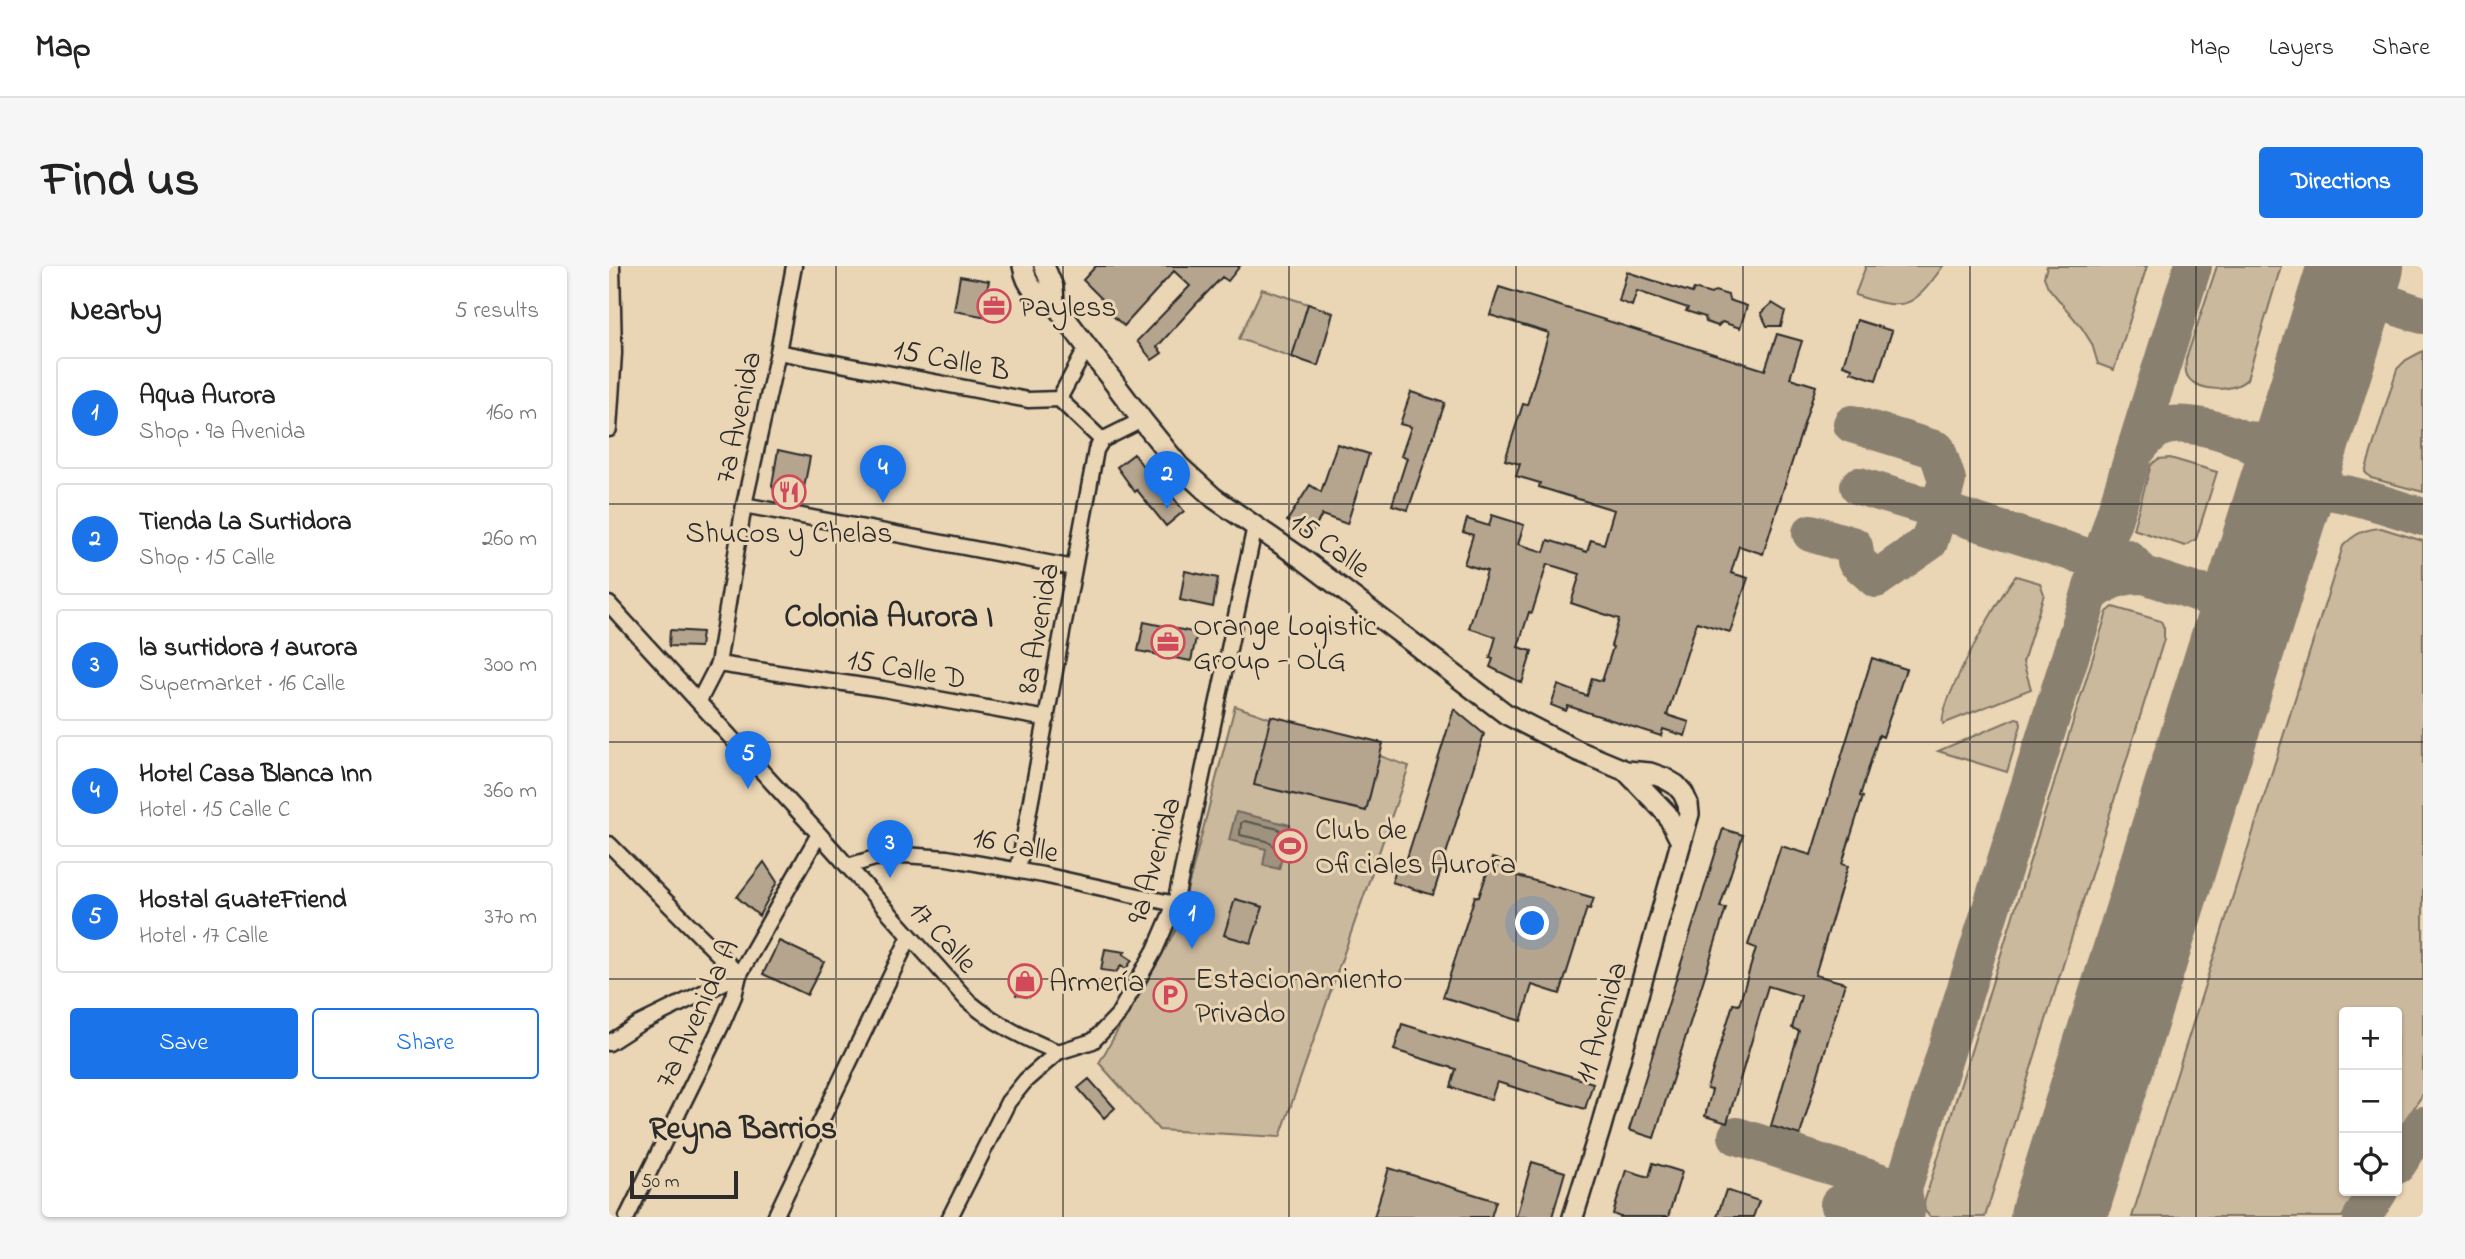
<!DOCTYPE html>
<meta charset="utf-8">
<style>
:root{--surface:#fff;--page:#f6f6f6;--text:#222;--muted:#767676;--line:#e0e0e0;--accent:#1a73e8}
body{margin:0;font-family:"Indie Flower",sans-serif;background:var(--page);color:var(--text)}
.controls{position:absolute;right:21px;bottom:21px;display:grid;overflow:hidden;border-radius:7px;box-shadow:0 2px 5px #0004}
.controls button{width:63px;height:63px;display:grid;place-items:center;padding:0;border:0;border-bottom:2px solid var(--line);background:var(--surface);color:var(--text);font:35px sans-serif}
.scale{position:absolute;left:21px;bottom:18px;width:108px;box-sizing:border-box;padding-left:7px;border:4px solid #2b2b2b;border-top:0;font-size:19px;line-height:24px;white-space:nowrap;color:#2b2b2b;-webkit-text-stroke:5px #ead5b4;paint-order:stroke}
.you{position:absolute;left:924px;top:658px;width:24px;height:24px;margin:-18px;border:5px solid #fff;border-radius:50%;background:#1a73e8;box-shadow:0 0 0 10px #1a73e833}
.badge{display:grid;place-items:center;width:46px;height:46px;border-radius:50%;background:var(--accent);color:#fff;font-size:23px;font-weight:700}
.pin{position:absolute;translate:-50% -58px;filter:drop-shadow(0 2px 4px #0008)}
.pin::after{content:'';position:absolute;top:37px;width:24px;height:21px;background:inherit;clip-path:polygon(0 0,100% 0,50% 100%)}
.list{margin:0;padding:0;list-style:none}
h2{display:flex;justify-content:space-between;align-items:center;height:91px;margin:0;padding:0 28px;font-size:30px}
h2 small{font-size:23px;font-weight:400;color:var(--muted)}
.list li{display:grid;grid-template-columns:46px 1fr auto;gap:21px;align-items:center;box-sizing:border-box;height:112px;margin:0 14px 14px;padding:0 14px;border:2px solid var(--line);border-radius:7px}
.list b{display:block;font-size:26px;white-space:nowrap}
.list p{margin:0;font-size:23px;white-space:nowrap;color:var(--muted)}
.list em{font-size:23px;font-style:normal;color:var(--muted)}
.actions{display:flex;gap:14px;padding:21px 28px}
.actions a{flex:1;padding:16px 0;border:2px solid var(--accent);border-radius:7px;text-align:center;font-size:24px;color:var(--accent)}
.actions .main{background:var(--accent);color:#fff}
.icon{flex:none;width:38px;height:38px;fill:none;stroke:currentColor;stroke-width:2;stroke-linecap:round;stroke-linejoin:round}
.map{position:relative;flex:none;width:1814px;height:951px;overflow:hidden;border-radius:7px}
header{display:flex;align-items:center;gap:42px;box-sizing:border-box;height:98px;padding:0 35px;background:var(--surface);border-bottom:2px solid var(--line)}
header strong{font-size:33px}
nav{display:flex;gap:38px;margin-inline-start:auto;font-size:24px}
.intro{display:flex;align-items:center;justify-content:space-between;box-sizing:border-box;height:168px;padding:0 42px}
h1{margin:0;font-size:49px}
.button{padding:18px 32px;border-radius:7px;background:var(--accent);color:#fff;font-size:24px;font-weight:700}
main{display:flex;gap:42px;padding:0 42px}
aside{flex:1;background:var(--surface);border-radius:7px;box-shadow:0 2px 5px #0004}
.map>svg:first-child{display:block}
.green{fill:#cbb99e;stroke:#7b7264;stroke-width:2}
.water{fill:#9f927e;stroke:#71695d;stroke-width:2}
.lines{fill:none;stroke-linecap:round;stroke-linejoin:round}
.shore{stroke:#59544c;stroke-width:2}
.taxiway{stroke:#8a8070;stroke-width:38}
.runway{stroke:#8a8070;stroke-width:96}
.building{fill:#b5a58e;stroke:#2b2b2b;stroke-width:2}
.minor-casing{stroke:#2b2b2b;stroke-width:19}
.secondary-casing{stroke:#2b2b2b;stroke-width:24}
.minor{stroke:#ead5b4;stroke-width:14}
.secondary{stroke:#ead5b4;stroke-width:19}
.grid{fill:none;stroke:#2b2b2b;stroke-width:2;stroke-opacity:0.55}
.labels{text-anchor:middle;stroke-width:6;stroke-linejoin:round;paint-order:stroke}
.poi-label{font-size:30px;fill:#2b2b2b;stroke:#ead5b4;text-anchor:start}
.street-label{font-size:30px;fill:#2b2b2b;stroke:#ead5b4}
.neighbourhood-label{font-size:32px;font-weight:bold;fill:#2b2b2b;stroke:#ead5b4}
</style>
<header>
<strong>Map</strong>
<nav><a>Map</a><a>Layers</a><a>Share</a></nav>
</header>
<div class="intro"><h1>Find us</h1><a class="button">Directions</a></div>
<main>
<aside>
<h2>Nearby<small>5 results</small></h2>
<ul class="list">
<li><span class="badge">1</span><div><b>Aqua Aurora</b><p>Shop · 9a Avenida</p></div><em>160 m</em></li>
<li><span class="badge">2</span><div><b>Tienda La Surtidora</b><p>Shop · 15 Calle</p></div><em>260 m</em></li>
<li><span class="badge">3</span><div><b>la surtidora 1 aurora</b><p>Supermarket · 16 Calle</p></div><em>300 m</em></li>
<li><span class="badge">4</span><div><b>Hotel Casa Blanca Inn</b><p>Hotel · 15 Calle C</p></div><em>360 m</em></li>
<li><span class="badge">5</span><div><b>Hostal GuateFriend</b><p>Hotel · 17 Calle</p></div><em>370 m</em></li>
</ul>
<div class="actions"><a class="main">Save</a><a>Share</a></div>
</aside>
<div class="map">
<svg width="1814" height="951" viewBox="0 0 1814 951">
<rect width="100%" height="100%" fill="#ead5b4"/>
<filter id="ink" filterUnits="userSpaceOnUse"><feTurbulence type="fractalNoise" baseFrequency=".0143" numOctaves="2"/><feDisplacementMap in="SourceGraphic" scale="14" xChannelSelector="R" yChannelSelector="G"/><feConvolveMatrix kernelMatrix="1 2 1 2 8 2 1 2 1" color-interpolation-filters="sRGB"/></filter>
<g filter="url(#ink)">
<path class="green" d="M 1257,0 L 1334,0 C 1304,42 1297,46 1246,29 Z
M 1438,0 L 1538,0 L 1505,104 L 1489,98 L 1483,78 L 1473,62 L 1439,21 L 1435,11 Z
M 1608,0 L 1672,0 L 1638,113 C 1626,126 1589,127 1579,111 C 1575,105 1577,100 1577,93 Z
M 653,23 L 699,38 L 683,91 L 630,73 Z
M 1814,85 L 1814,226 L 1762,212 L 1756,206 L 1788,103 L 1797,94 Z
M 1561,192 L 1608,206 L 1587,273 L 1576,280 L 1524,263 L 1542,199 L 1549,193 Z
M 1772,262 L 1814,275 L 1814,828 L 1788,868 L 1788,746 L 1735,746 L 1735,925 L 1750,925 L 1733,951 L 1523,951 L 1734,280 C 1745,268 1756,263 1772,262 Z
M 1407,310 L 1431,317 L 1435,328 L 1414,396 L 1422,423 L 1334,458 C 1328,441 1392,326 1407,310 Z
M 1504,341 L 1552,355 L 1555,362 L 1555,373 L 1376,951 L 1321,951 L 1316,945 L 1315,937 L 1498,346 Z
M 626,440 L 800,500 L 671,871 L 550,864 L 490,797 L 569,660 Z
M 1407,452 L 1411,453 L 1412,459 L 1398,506 L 1329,485 Z"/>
<path class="water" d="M 627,546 L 681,559 L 670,603 L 654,599 L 657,583 L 620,574 Z"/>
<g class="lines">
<path class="shore" d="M 635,555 L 670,563 L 672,567 L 668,579 L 665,580 L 658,575 L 631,569 L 632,557 Z"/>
<path class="taxiway" d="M 1746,3 C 1756,33 1786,41 1814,49
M 1243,158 L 1328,184 L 1338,214 L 1330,244 L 1535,309 C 1512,309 1499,314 1482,328
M 1635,174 C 1665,176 1681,176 1700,150
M 1526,186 C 1534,176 1542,165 1554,161 C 1582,151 1653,173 1668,200 C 1673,210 1673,221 1674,232
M 1672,239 C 1678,233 1682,228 1689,226 C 1718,217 1784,242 1814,251
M 1202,267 L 1245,280 L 1247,295 L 1267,313 L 1320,276 L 1330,244 L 1250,220
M 1518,292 L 1535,309 L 1587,326 L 1621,331 L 1635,329 L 1647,320
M 1589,327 C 1615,337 1627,342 1631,371
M 1128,870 L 1294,923 L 1297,946
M 1788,899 L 1814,859
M 1230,938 L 1270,951
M 1285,951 L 1584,0
M 1753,951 L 1770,925"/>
<path class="runway" d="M 1449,951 L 1747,0"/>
</g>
<path class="building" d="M 487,0 L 631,0 L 619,15 L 613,11 L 587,38 L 548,81 L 553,87 L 543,94 L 528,75 L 581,20 L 565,5 L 515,60 L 502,48 L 505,45 L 474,14 Z
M 1018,6 L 1083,27 L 1085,23 L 1102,28 L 1106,25 L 1119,29 L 1120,34 L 1138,40 L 1131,62 L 1113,56 L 1109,60 L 1097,56 L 1096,51 L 1077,45 L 1079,42 L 1028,25 L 1023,40 L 1010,35 Z
M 351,10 L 380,15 L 377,28 L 395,32 L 390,53 L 345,45 Z
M 890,21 L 1156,104 L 1168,68 L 1193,75 L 1181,112 L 1207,120 L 1154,288 L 1130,280 L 1122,307 L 1139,312 L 1121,366 L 1088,356 L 1058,449 L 1080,456 L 1076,470 L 1054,463 L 1052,470 L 959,440 L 957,445 L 942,439 L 949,419 L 978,430 L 983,412 L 993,415 L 1004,381 L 1002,380 L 1010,353 L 962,337 L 971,308 L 938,298 L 923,347 L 920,346 L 909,381 L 923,385 L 913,417 L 881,401 L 884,393 L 881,392 L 887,371 L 860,362 L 878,305 L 855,298 L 864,269 L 854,266 L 858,253 L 880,260 L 883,249 L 915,259 L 909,278 L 935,286 L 939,274 L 978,286 L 982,274 L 995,278 L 1005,244 L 930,221 L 931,217 L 907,210 L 911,198 L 896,194 L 914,138 L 918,139 L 940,67 L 881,49 Z
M 1163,37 L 1176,45 L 1172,60 L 1158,60 L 1152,47 Z
M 699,38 L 724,47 L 709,100 L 683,91 Z
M 1248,54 L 1283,65 L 1267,114 L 1242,106 L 1243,102 L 1234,99 Z
M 802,126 L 836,137 L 799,244 L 783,239 L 798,192 L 792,190 L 802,161 L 791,158 Z
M 728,178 L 760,188 L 738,258 L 713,249 L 701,269 L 678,255 L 701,219 L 712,226 Z
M 169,184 L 201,191 L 192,237 L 168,230 L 163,219 Z
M 525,188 L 554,228 L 559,225 L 575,245 L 557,260 L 528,224 L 526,226 L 508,201 Z
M 576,305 L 609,312 L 604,341 L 571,334 Z
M 535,356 L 588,367 L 582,395 L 529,385 Z
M 61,364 L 93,366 L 91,381 L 60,380 Z
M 1263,392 L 1297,403 L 1274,471 L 1270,469 L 1251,530 L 1254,531 L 1233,598 L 1239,600 L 1206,709 L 1236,717 L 1191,869 L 1162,860 L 1190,765 L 1183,762 L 1192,730 L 1159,720 L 1118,857 L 1096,850 L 1103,824 L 1098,823 L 1124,738 L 1130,739 L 1147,682 L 1139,679 L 1172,580 L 1202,589 Z
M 845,443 L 875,468 L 824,629 L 783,616 L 791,593 L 797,595 Z
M 662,450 L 774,477 L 757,545 L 645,519 Z
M 1114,563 L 1134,569 L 1111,641 L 1117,642 L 1045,872 L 1020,864 Z
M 883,592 L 898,597 L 895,606 L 985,632 L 981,643 L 978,642 L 951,728 L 923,719 L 912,755 L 834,731 L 866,630 L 870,631 Z
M 155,596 L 168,616 L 150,650 L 128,631 Z
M 626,633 L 654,641 L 642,677 L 615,669 Z
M 170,675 L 215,696 L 198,729 L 154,708 Z
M 496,683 L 516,686 L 514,688 L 523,694 L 517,703 L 512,700 L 507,706 L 492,704 Z
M 413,699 L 425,701 L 420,731 L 407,729 Z
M 793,758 L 984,817 L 976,843 L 888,816 L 882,834 L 842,821 L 847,803 L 785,784 Z
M 480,813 L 506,842 L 495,852 L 469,822 Z
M 923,896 L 956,906 L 943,951 L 907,951 Z
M 1044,897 L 1073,906 L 1059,951 L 1011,951 L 1004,948 L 1017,904 L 1040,911 Z
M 780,902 L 887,935 L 882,951 L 765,951 Z
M 1117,924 L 1150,935 L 1144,951 L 1108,951 Z"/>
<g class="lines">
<defs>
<path id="minor" d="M 169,86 L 419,134 L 450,133
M 450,133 L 478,81
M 450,133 L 493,174
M 0,163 L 5,87 L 3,0
M 135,239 L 465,302
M 0,338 L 210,568 L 359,735 C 386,758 416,773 449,786
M 109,398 L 274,423 L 438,453
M 90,435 L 109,398 L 135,239 L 169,86 L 185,0
M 0,578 L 130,709 L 28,759 L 0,777
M 239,600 L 266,592 L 295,589 L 338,592 L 434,609 L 566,638
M 409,604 L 487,184 L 493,174 L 533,154
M 18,951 L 113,758 L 125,730 L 130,709 L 210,568
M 166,951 L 300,672
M 341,951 L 399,836 L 417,814 L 449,786 L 484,775 L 509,749 L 546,684 L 566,638 L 646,260"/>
<path id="secondary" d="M 414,0 C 418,21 427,29 445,37 L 533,154 L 570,200 L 605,232 L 695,294 L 897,448 L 969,485 L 1017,505 L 1041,507 L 1055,512 L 1067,519 L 1074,527 L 1079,538 L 1080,548 L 991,864 L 964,951
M 435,0 L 444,21 L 445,37
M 1017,505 L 1058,548 L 1072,576"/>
</defs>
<use href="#minor" class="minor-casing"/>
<use href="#secondary" class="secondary-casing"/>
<use href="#minor" class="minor"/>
<use href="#secondary" class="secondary"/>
</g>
</g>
<path class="grid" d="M 227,0 L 227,951M 454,0 L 454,951M 680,0 L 680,951M 907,0 L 907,951M 1134,0 L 1134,951M 1361,0 L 1361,951M 1587,0 L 1587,951M 0,238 L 1814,238M 0,476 L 1814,476M 0,713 L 1814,713"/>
<defs>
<symbol id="office-ring" viewBox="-11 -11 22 22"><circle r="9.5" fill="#ead5b4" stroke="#d1495b" stroke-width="1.5"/><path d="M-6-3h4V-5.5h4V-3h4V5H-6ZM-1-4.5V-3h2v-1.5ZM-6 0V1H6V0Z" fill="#d1495b"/></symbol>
<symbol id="restaurant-ring" viewBox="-11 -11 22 22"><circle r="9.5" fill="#ead5b4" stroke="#d1495b" stroke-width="1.5"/><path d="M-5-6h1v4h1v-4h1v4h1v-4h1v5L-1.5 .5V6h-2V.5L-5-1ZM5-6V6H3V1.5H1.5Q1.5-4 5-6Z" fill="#d1495b"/></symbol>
<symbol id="stadium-ring" viewBox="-11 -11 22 22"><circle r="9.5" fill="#ead5b4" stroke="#d1495b" stroke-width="1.5"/><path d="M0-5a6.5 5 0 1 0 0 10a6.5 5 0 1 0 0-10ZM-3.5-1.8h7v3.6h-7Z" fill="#d1495b"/></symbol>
<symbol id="shop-ring" viewBox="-11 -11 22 22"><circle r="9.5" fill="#ead5b4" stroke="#d1495b" stroke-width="1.5"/><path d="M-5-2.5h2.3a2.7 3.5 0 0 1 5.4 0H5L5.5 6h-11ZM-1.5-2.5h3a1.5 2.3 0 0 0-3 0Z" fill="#d1495b"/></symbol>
<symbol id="parking-ring" viewBox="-11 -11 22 22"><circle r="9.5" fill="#ead5b4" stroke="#d1495b" stroke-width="1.5"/><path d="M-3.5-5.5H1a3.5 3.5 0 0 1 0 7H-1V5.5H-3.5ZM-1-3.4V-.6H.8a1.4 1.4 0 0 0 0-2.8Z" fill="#d1495b"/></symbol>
</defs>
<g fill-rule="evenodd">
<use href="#office-ring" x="366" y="21" width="38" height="38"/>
<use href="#restaurant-ring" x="161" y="207" width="38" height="38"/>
<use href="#office-ring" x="540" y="357" width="38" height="38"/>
<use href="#stadium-ring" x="662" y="561" width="38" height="38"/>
<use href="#shop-ring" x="397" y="696" width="38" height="38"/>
<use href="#parking-ring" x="542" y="710" width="38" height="38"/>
</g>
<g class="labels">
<g class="poi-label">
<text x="410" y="50">Payless</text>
<text x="180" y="276" text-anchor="middle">Shucos y Chelas</text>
<text x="584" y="369">Orange Logistic<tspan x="584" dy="34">Group - OLG</tspan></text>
<text x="706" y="573">Club de<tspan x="706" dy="34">Oficiales Aurora</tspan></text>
<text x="586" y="722">Estacionamiento<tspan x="586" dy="34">Privado</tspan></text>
<text x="440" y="725">Armería</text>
</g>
<g class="street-label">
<text transform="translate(343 93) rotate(11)" y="10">15 Calle B</text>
<text transform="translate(128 151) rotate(-78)" y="10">7a Avenida</text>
<text transform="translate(722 278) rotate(36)" y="10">15 Calle</text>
<text transform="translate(428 362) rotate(-80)" y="10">8a Avenida</text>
<text transform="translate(298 402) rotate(10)" y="10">15 Calle D</text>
<text transform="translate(407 578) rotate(11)" y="10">16 Calle</text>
<text transform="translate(544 594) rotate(-74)" y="10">9a Avenida</text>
<text transform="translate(335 670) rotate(48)" y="10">17 Calle</text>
<text transform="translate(87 747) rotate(-65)" y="10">7a Avenida A</text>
<text transform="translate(991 756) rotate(-74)" y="10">11 Avenida</text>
</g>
<g class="neighbourhood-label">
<text x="280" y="360">Colonia Aurora I</text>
<text x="134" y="872">Reyna Barrios</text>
</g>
</g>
</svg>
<div class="controls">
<button>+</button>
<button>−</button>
<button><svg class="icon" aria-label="locate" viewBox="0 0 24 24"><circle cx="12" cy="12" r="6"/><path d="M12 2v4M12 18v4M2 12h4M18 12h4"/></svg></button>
</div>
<div class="scale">50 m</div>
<div class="you"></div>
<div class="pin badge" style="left:583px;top:683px">1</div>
<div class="pin badge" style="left:558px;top:243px">2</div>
<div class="pin badge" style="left:281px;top:612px">3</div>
<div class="pin badge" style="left:274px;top:237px">4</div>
<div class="pin badge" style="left:139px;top:523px">5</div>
</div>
</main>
